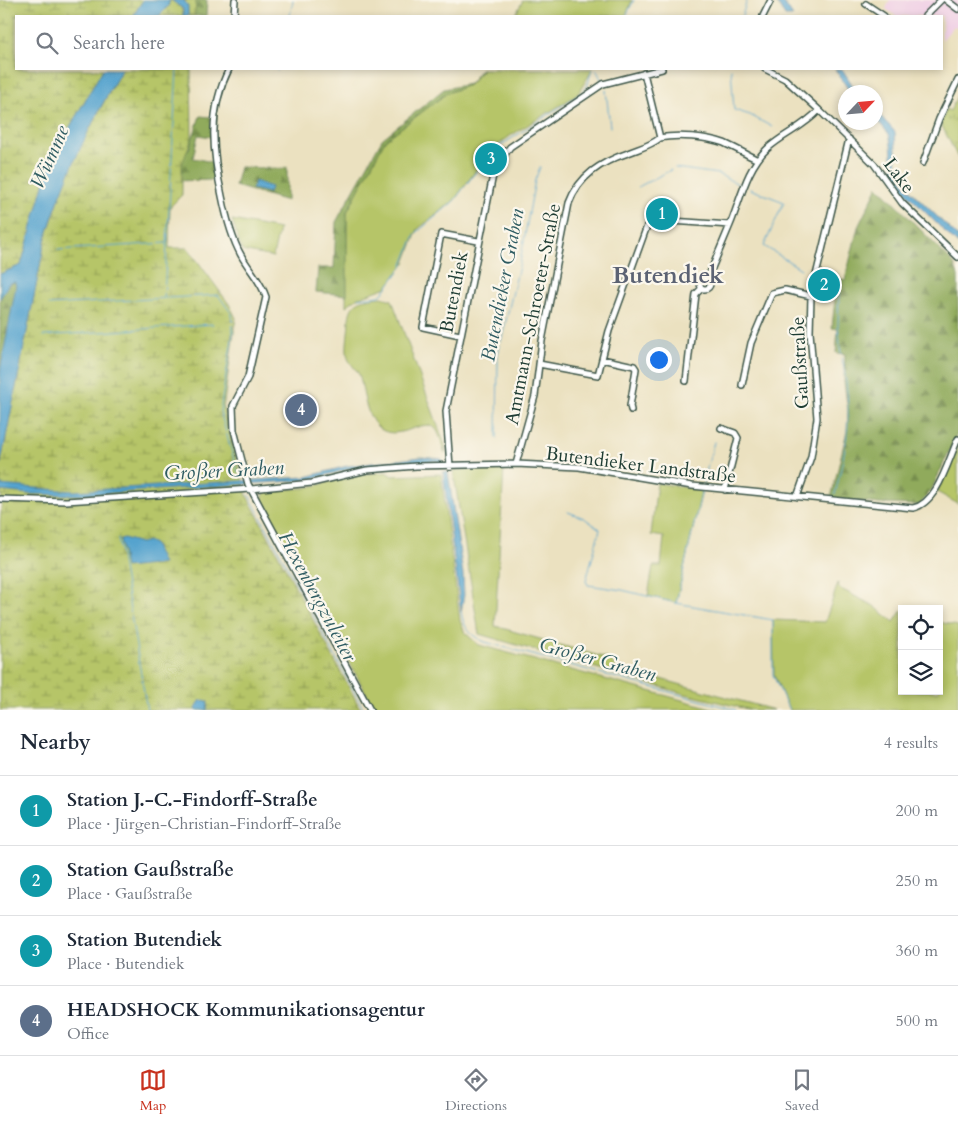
<!DOCTYPE html>
<meta charset="utf-8">
<style>
:root{--surface:#fff;--page:#f6f6f7;--text:#1f2937;--muted:#747a83;--line:#e0e1e3;--accent:#c8321e}
body{margin:0;font-family:Cardo,serif;background:var(--page);color:var(--text)}
.controls{position:absolute;right:15px;bottom:15px;display:grid;overflow:hidden;border-radius:0px;box-shadow:0 2px 8px #0003}
.controls button{width:45px;height:45px;display:grid;place-items:center;padding:0;border:0;border-bottom:1px solid var(--line);background:var(--surface);color:var(--text);font:25px sans-serif}
.compass{position:absolute;left:838px;top:85px;width:45px;height:45px;border-radius:50%;background:var(--surface);box-shadow:0 2px 8px #0003;rotate:64deg}
.you{position:absolute;left:658px;top:359px;width:18px;height:18px;margin:-12px;border:4px solid #fff;border-radius:50%;background:#1a73e8;box-shadow:0 0 0 8px #1a73e833}
.badge{display:grid;place-items:center;width:32px;height:32px;border-radius:50%;background:var(--accent);color:#fff;font-size:16px;font-weight:700}
.pin{position:absolute;translate:-50% -50%;border:2px solid #fff;box-shadow:0 1px 5px #0006}
.list{margin:0;padding:0;list-style:none}
h2{display:flex;justify-content:space-between;align-items:center;height:65px;margin:0;padding:0 20px;font-size:21px}
h2 small{font-size:16px;font-weight:400;color:var(--muted)}
.list li{display:grid;grid-template-columns:32px 1fr auto;gap:15px;align-items:center;box-sizing:border-box;height:70px;padding:0 20px;border-top:1px solid var(--line)}
.list b{display:block;font-size:19px;white-space:nowrap}
.list p{margin:0;font-size:16px;white-space:nowrap;color:var(--muted)}
.list em{font-size:16px;font-style:normal;color:var(--muted)}
.icon{flex:none;width:28px;height:28px;fill:none;stroke:currentColor;stroke-width:2;stroke-linecap:round;stroke-linejoin:round}
.map{position:relative;flex:none;width:958px;height:710px;overflow:hidden}
.search{position:absolute;background:var(--surface);box-shadow:0 2px 8px #0003;left:15px;right:15px;top:15px;height:55px;display:flex;align-items:center;gap:12px;box-sizing:border-box;padding:0 18px;border-radius:0px;color:var(--muted);font-size:19px}
.sheet{height:345px;background:var(--surface)}
nav{display:flex;justify-content:space-around;align-items:center;box-sizing:border-box;height:70px;border-top:1px solid var(--line);background:var(--surface);font-size:14px;color:var(--muted)}
nav a{display:grid;justify-items:center;gap:2px}
nav .on{color:var(--accent)}
.map>svg:first-child{display:block}
.built{fill:#f0d0e5}
.green{fill:#b6c568;stroke:#6a814e}
.forest{fill:url(#forest-firs);stroke:#587448}
.wetland{fill:url(#wetland-marsh);stroke:#6a814e}
.park{fill:url(#park-tufts);stroke:#6a814e}
.water{fill:#54a3ce;stroke:#3a7081}
.lines{fill:none;stroke-linecap:round;stroke-linejoin:round}
.stream{stroke:#54a3ce;stroke-width:1}
.street-casing{stroke:#3e5649;stroke-width:8}
.street{stroke:#fff;stroke-width:5}
.labels{text-anchor:middle;stroke-width:4.5;stroke-linejoin:round;paint-order:stroke}
.street-label{font-size:19px;fill:#1f3d34;stroke:#fbf7ec}
.water-label{font-size:20px;font-style:italic;fill:#2f5c62;stroke:#fbf7ec}
.district-label{font-size:24px;font-weight:bold;fill:#5b6273;stroke:#fbf7ec}
</style>
<div class="map">
<svg width="958" height="710" viewBox="0 0 958 710">
<defs>
<pattern id="forest-firs" width="22" height="20" patternUnits="userSpaceOnUse" patternTransform="scale(1.25)"><rect width="22" height="20" fill="#90aa5c"/><path d="M5 1l3.5 6h-7zM16 11l3.5 6h-7z" fill="#758c4d"/></pattern>
<pattern id="wetland-marsh" width="20" height="14" patternUnits="userSpaceOnUse" patternTransform="scale(1.25)"><rect width="20" height="14" fill="#b6c568"/><path d="M1 5h8M5 5V1M11 12h8M15 12V8" fill="none" stroke="#93a156"/></pattern>
<pattern id="park-tufts" width="24" height="20" patternUnits="userSpaceOnUse" patternTransform="scale(1.25)"><rect width="24" height="20" fill="#b6c568"/><path d="M3 7l-1-3M5 7V3M7 7l1-3M15 17l-1-3M17 17v-4M19 17l1-3" fill="none" stroke="#93a156"/></pattern>
</defs>
<rect width="100%" height="100%" fill="#fbf7ec"/>
<filter id="ink" filterUnits="userSpaceOnUse"><feTurbulence type="fractalNoise" baseFrequency=".02" numOctaves="2"/><feDisplacementMap in="SourceGraphic" scale="10" xChannelSelector="R" yChannelSelector="G"/><feConvolveMatrix kernelMatrix="1 2 1 2 8 2 1 2 1" color-interpolation-filters="sRGB"/></filter>
<filter id="wash" filterUnits="userSpaceOnUse"><feTurbulence type="fractalNoise" baseFrequency=".0096" numOctaves="4" result="noise"/><feDisplacementMap in="SourceGraphic" scale="20" xChannelSelector="R" yChannelSelector="G"/><feGaussianBlur stdDeviation="1.12" result="paint"/><feColorMatrix in="noise" values="0 0 0 0 0 0 0 0 0 0 0 0 0 0 0 0 0 1.4 0 .05"/><feComposite in="paint" operator="in"/></filter>
<g filter="url(#wash)">
<rect width="100%" height="100%" fill="#ebe1c0"/>
<path class="built" d="M 890,0 L 958,0 L 958,28 L 954,26 L 942,40 L 942,16 L 896,16 L 886,9 Z"/>
<path class="green" d="M 523,0 L 632,0 L 626,16 L 515,16 Z
M 483,69 L 593,69 L 577,95 L 510,136 L 489,152 L 454,201 L 418,229 L 405,263 L 387,287 L 357,298 L 346,306 L 347,212 L 385,140 L 447,93 L 469,85 Z
M 232,220 L 279,229 L 273,257 L 242,251 Z
M 382,297 L 392,300 L 445,445 L 445,453 C 442,446 440,433 435,428 C 424,418 402,439 384,431 C 366,423 364,393 360,377 C 357,368 348,364 347,354 C 346,343 349,330 349,319 C 351,299 364,299 382,297 Z
M 957,448 L 958,449 L 958,504 L 937,492 Z
M 504,468 L 495,626 L 609,659 L 616,667 L 774,710 L 751,710 L 685,694 L 479,634 L 453,470 Z
M 386,472 L 392,476 L 441,474 L 460,621 L 465,633 L 479,645 L 719,710 L 375,710 L 262,500 L 265,491 L 305,488 L 362,474 Z
M 657,483 L 702,490 L 676,603 L 648,596 L 653,566 L 661,566 L 664,537 L 651,535 Z
M 838,583 L 839,588 L 874,606 L 894,622 L 902,610 L 902,691 L 939,691 L 939,622 L 958,626 L 958,710 L 789,710 L 774,675 L 773,620 L 825,622 Z"/>
<path class="forest" d="M 184,0 L 207,0 L 206,16 L 188,16 L 188,7 Z
M 481,69 L 483,69 L 469,85 L 447,93 L 385,140 L 347,212 L 347,295 L 316,292 L 318,268 L 334,268 L 336,222 L 382,139 L 444,89 L 469,84 Z
M 200,116 L 211,117 L 211,137 L 198,135 L 193,158 L 212,162 L 215,180 L 171,181 L 174,154 L 189,149 Z
M 240,167 L 283,169 L 287,167 L 287,201 L 235,186 Z
M 878,186 L 954,264 L 958,276 L 958,432 L 932,489 L 920,505 L 879,504 L 831,498 L 847,431 L 848,411 L 844,382 L 845,354 L 836,353 L 838,329 L 832,328 L 837,278 L 845,280 L 858,227 Z
M 15,282 C 19,292 3,356 0,371 L 0,299 C 2,291 6,284 15,282 Z"/>
<path class="wetland" d="M 0,0 L 143,0 L 133,16 L 16,16 L 16,69 L 103,69 L 51,160 L 21,265 L 0,274 Z
M 170,0 C 179,3 182,7 183,16 L 159,16 L 168,7 Z
M 184,0 L 196,0 L 195,16 L 188,16 L 188,7 Z
M 122,69 L 191,69 L 192,138 L 182,164 L 182,195 L 170,207 L 169,248 L 188,248 L 229,304 L 236,318 L 223,408 L 247,496 L 361,710 L 0,710 L 0,520 L 2,506 L 0,467 L 45,241 L 71,163 Z"/>
<path class="park" d="M 958,94 L 958,158 L 941,124 L 946,109 L 950,111 Z"/>
<path class="water" d="M 143,0 L 170,0 L 168,6 L 159,16 L 133,16 Z
M 171,0 L 184,0 L 188,7 L 188,16 L 183,16 L 183,9 Z
M 775,0 L 782,0 L 793,16 L 785,16 Z
M 103,69 L 122,69 C 90,124 63,180 45,241 L 0,467 L 0,371 L 16,286 L 15,282 L 9,283 L 0,299 L 0,274 L 21,265 L 51,160 Z
M 835,69 L 842,69 L 857,92 L 850,92 Z
M 876,111 L 895,132 L 897,167 L 900,176 L 906,186 L 958,237 L 958,245 L 904,191 C 887,166 895,159 889,134 L 876,119 Z
M 255,181 L 271,187 L 269,193 L 252,189 Z
M 421,457 L 442,459 L 446,466 L 436,461 L 411,462 L 349,469 L 308,480 L 79,495 L 28,494 L 0,491 L 0,485 L 73,491 L 306,477 L 347,466 Z
M 443,472 L 448,472 L 463,574 L 464,595 L 461,612 Z
M 124,538 L 141,543 L 148,541 L 154,544 L 163,564 L 125,568 L 120,539 Z
M 205,700 L 208,702 L 207,710 L 195,710 L 200,701 Z"/>
<g class="lines">
<path class="stream" d="M 290,16 L 293,0
M 626,16 L 634,0
M 742,16 L 747,0
M 596,69 L 602,81
M 731,69 L 734,110 L 750,115 L 772,127
M 277,71 L 278,69
M 606,90 L 610,127
M 675,168 L 718,174 L 742,186
M 638,187 L 671,170
M 750,189 L 784,202 L 764,246 L 801,269
M 57,250 L 166,243
M 833,284 L 839,287 L 838,326 L 841,354
M 164,297 L 177,69
M 358,298 L 379,296 L 382,294 L 402,267 L 415,234 L 453,202 L 492,151 L 582,93 L 587,87 L 592,69
M 49,305 L 218,295 L 232,314 L 233,333 L 220,411 L 238,473
M 43,336 L 213,324
M 497,438 L 498,354 L 520,262 L 535,180 L 540,167
M 703,484 L 714,442
M 835,494 C 848,440 853,414 842,358
M 249,495 L 364,710
M 568,512 L 584,518 L 600,529 L 586,581 L 588,585 L 622,590 L 676,603 L 702,490
M 118,538 L 147,710
M 676,603 L 773,620 L 773,675 L 789,710
M 461,611 C 463,628 471,636 485,642 L 736,710"/>
</g>
</g>
<g filter="url(#ink)">
<g class="lines">
<defs>
<path id="street" d="M 946,0 L 958,9
M 866,4 L 884,16
M 234,16 L 235,0
M 763,16 L 770,2
M 925,16 L 941,0
M 229,69 C 208,111 212,151 222,196 C 226,216 231,237 241,255 C 249,270 261,281 266,297 L 248,377 L 233,406 L 234,430 L 248,484 L 370,710
M 765,69 L 785,79 L 819,110 L 874,164 L 902,203 L 958,257
M 660,138 C 677,134 707,137 724,143 C 735,148 746,154 756,159
M 923,163 L 939,119 L 958,80
M700 284a5 5 0 1 1 10 0a5 5 0 1 1-10 0Z
M 707,280 L 730,225
M 460,335 L 423,327 L 441,234 L 478,241
M 602,359 L 634,366 L 636,369 L 630,406 L 631,410
M 539,364 L 598,375 L 609,331 L 647,226 L 657,220 L 730,225 C 740,201 747,167 767,149 C 783,134 804,127 819,110
M 686,381 L 696,294 L 702,288
M 742,385 L 751,343 L 772,293 L 785,290 L 811,296
M 721,428 L 735,433 L 738,438 L 725,490
M 516,464 L 535,396 L 542,341 L 569,203 C 579,176 601,162 628,153 C 640,148 650,146 660,138 L 644,73
M 450,467 L 446,411 L 494,170 L 510,147 L 603,84 L 662,69
M 797,497 L 811,457 L 817,418 L 810,332 L 811,296 L 849,139
M 0,499 L 66,501 L 251,489 L 312,483 L 367,470 L 416,466 L 516,464 L 579,467 L 692,486 L 913,508 C 938,503 948,460 958,439"/>
</defs>
<use href="#street" class="street-casing"/>
<use href="#street" class="street"/>
</g>
</g>
<g class="labels">
<g class="street-label">
<text transform="translate(900 175) rotate(53)" y="7">Lake</text>
<text transform="translate(453 292) rotate(-79)" y="7">Butendiek</text>
<text transform="translate(532 314) rotate(-79)" y="7">Amtmann-Schroeter-Straße</text>
<text transform="translate(799 363) rotate(-93)" y="7">Gaußstraße</text>
<text transform="translate(641 464) rotate(7)" y="7">Butendieker Landstraße</text>
</g>
<g class="water-label">
<text transform="translate(49 157) rotate(-66)" y="7">Wümme</text>
<text transform="translate(502 285) rotate(-79)" y="7">Butendieker Graben</text>
<text transform="translate(224 470) rotate(-3)" y="7">Großer Graben</text>
<text transform="translate(318 596) rotate(62)" y="7">Hexenbergzuleiter</text>
<text transform="translate(598 659) rotate(15)" y="7">Großer Graben</text>
</g>
<g class="district-label">
<text x="668" y="283">Butendiek</text>
</g>
</g>
</svg>
<div class="controls">
<button><svg class="icon" aria-label="locate" viewBox="0 0 24 24"><circle cx="12" cy="12" r="6"/><path d="M12 2v4M12 18v4M2 12h4M18 12h4"/></svg></button>
<button><svg class="icon" aria-label="layers" viewBox="0 0 24 24"><path d="M12 4l9 5-9 5-9-5zM3 14l9 5 9-5"/></svg></button>
</div>
<svg class="compass" viewBox="-18 -18 36 36"><path d="M0-13l5 13h-10z" fill="#e53935"/><path d="M0 13l5-13h-10z" fill="#747a83"/></svg>
<div class="you"></div>
<div class="pin badge" style="left:662px;top:214px;background:#0f9aa8">1</div>
<div class="pin badge" style="left:824px;top:285px;background:#0f9aa8">2</div>
<div class="pin badge" style="left:491px;top:159px;background:#0f9aa8">3</div>
<div class="pin badge" style="left:301px;top:410px;background:#5c6f8a">4</div>
<div class="search"><svg class="icon" aria-label="search" viewBox="0 0 24 24"><circle cx="10" cy="10" r="6"/><path d="M15 15l6 6"/></svg>Search here</div>
</div>
<section class="sheet">
<h2>Nearby<small>4 results</small></h2>
<ul class="list">
<li><span class="badge" style="background:#0f9aa8">1</span><div><b>Station J.-C.-Findorff-Straße</b><p>Place · Jürgen-Christian-Findorff-Straße</p></div><em>200 m</em></li>
<li><span class="badge" style="background:#0f9aa8">2</span><div><b>Station Gaußstraße</b><p>Place · Gaußstraße</p></div><em>250 m</em></li>
<li><span class="badge" style="background:#0f9aa8">3</span><div><b>Station Butendiek</b><p>Place · Butendiek</p></div><em>360 m</em></li>
<li><span class="badge" style="background:#5c6f8a">4</span><div><b>HEADSHOCK Kommunikationsagentur</b><p>Office</p></div><em>500 m</em></li>
</ul>
</section>
<nav>
<a class="on"><svg class="icon" aria-label="map" viewBox="0 0 24 24"><path d="M3 6l6-2 6 2 6-2v14l-6 2-6-2-6 2zM9 4v14M15 6v14"/></svg>Map</a>
<a><svg class="icon" aria-label="directions" viewBox="0 0 24 24"><path d="M12 3l9 9-9 9-9-9zM9 14v-3h6M13 9l2 2-2 2"/></svg>Directions</a>
<a><svg class="icon" aria-label="saved" viewBox="0 0 24 24"><path d="M7 4h10v16l-5-4-5 4z"/></svg>Saved</a>
</nav>
